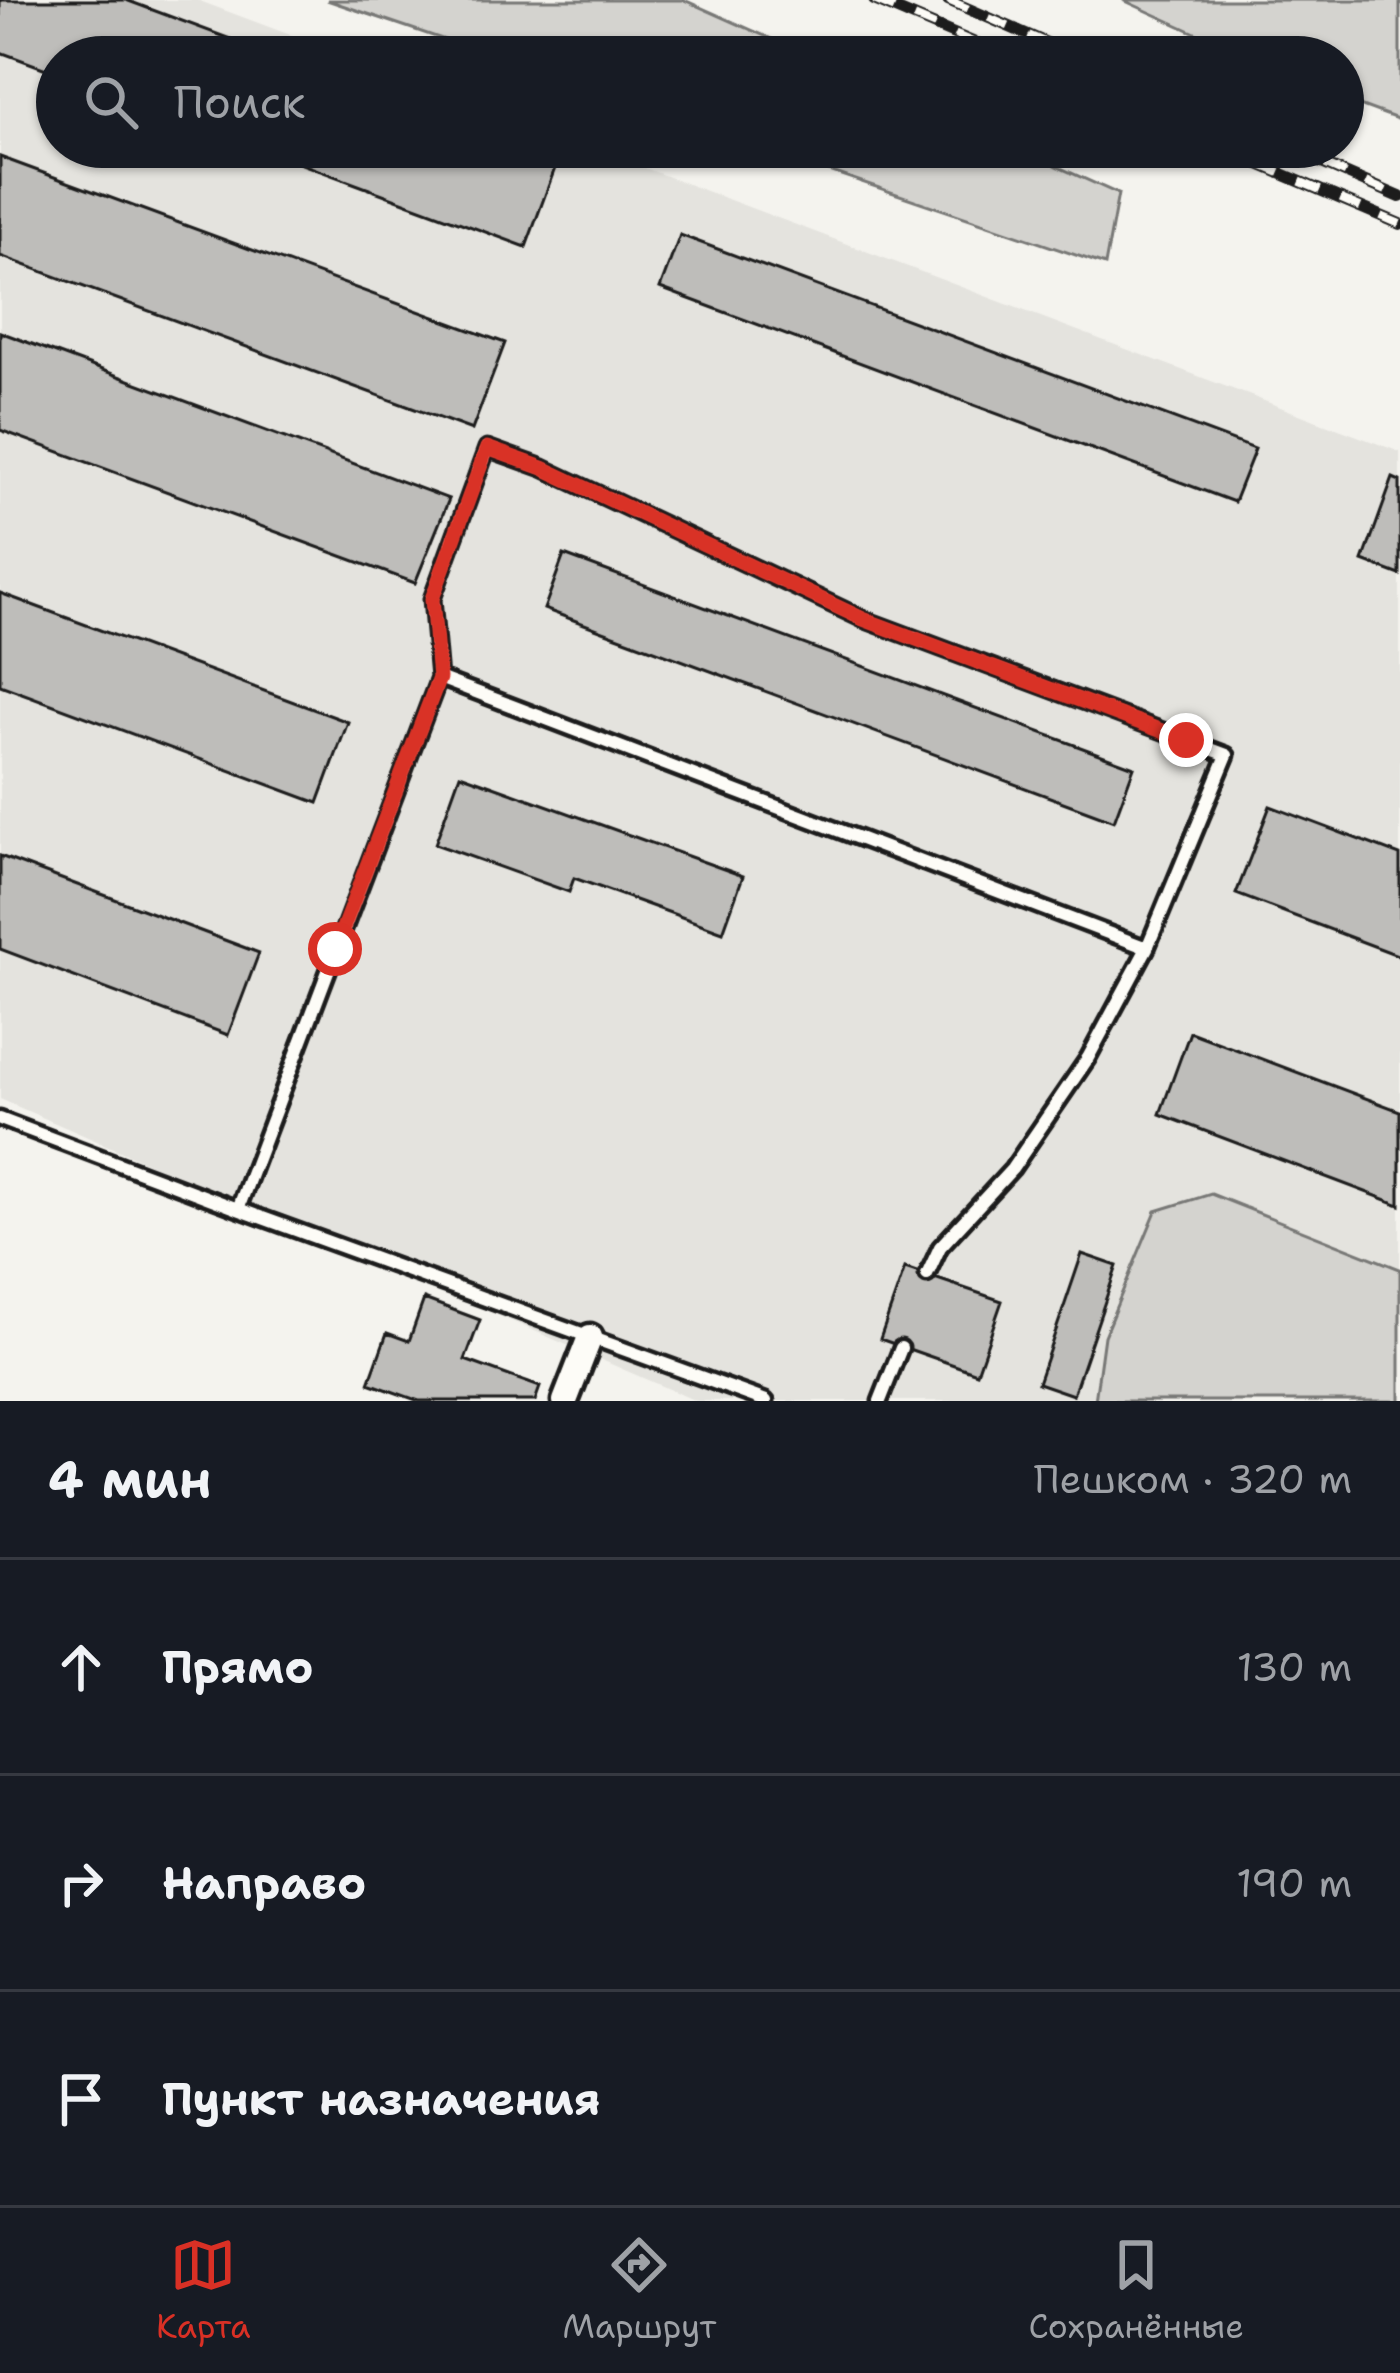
<!DOCTYPE html>
<html lang="ru">
<meta charset="utf-8">
<style>
:root{--surface:#171b24;--page:#20242c;--text:#f1f3f6;--muted:#9ea1a6;--line:#363941;--accent:#d93025}
body{margin:0;font-family:"Shantell Sans",sans-serif;background:var(--page);color:var(--text)}
.stop{position:absolute;width:36px;height:36px;margin:-27px;border:9px solid #d93025;border-radius:50%;background:#fff}
.stop.end{background:#d93025;border-color:#fff;box-shadow:0 3px 12px #0008}
.list{margin:0;padding:0;list-style:none}
h2{display:flex;justify-content:space-between;align-items:center;height:156px;margin:0;padding:0 48px;font-size:51px}
h2 small{font-size:39px;font-weight:400;color:var(--muted)}
.list li{display:grid;grid-template-columns:78px 1fr auto;gap:36px;align-items:center;box-sizing:border-box;height:216px;padding:0 48px;border-top:3px solid var(--line)}
.list b{display:block;font-size:45px;white-space:nowrap}
.list em{font-size:39px;font-style:normal;color:var(--muted)}
.icon{flex:none;width:66px;height:66px;fill:none;stroke:currentColor;stroke-width:2;stroke-linecap:round;stroke-linejoin:round}
.map{position:relative;flex:none;width:1400px;height:1401px;overflow:hidden}
.search{position:absolute;background:var(--surface);box-shadow:0 3px 9px #0004;left:36px;right:36px;top:36px;height:132px;display:flex;align-items:center;gap:30px;box-sizing:border-box;padding:0 42px;border-radius:66px;color:var(--muted);font-size:45px}
.sheet{height:804px;background:var(--surface)}
nav{display:flex;justify-content:space-around;align-items:center;box-sizing:border-box;height:168px;border-top:3px solid var(--line);background:var(--surface);font-size:33px;color:var(--muted)}
nav a{display:grid;justify-items:center;gap:6px}
nav .on{color:var(--accent)}
.map>svg:first-child{display:block}
.built{fill:#e4e3de}
.green{fill:#d4d3cf;stroke:#787876;stroke-width:3}
.building{fill:#bebdba;stroke:#1c1c1c;stroke-width:3}
.lines{fill:none;stroke-linecap:round;stroke-linejoin:round}
.service-casing{stroke:#1c1c1c;stroke-width:21}
.minor-casing{stroke:#1c1c1c;stroke-width:33}
.service{stroke:#fdfcf7;stroke-width:12}
.minor{stroke:#fdfcf7;stroke-width:24}
.rail-casing{stroke:#1c1c1c;stroke-width:12}
.rail{stroke:#fdfcf7;stroke-width:8;stroke-dasharray:22;stroke-linecap:butt}
.route{stroke:#d93025;stroke-width:15}
</style>
<div class="map">
<svg width="1400" height="1401" viewBox="0 0 1400 1401">
<rect width="100%" height="100%" fill="#f4f3ee"/>
<filter id="ink" filterUnits="userSpaceOnUse"><feTurbulence type="fractalNoise" baseFrequency=".00833" numOctaves="2"/><feDisplacementMap in="SourceGraphic" scale="24" xChannelSelector="R" yChannelSelector="G"/><feConvolveMatrix kernelMatrix="1 2 1 2 8 2 1 2 1" color-interpolation-filters="sRGB"/></filter>
<g filter="url(#ink)">
<path class="built" d="M 0,0 L 197,0 L 349,57 L 57,57 L 57,147 L 589,147 L 1400,452 L 1400,1318 L 1111,1401 L 696,1401 L 0,1099 Z"/>
<path class="green" d="M 327,0 L 684,0 L 812,57 L 495,57 Z
M 1123,0 L 1400,0 L 1400,120 L 1343,99 L 1343,57 L 1248,57 Z
M 759,147 L 1014,147 L 1118,194 L 1105,265 Z
M 1211,1194 L 1400,1269 L 1400,1401 L 1095,1401 L 1104,1336 L 1156,1211 Z"/>
<path class="building" d="M 0,0 L 126,0 L 279,57 L 57,57 L 57,73 L 0,52 Z
M 256,147 L 522,147 L 558,160 L 526,247 Z
M 0,157 L 505,343 L 472,430 L 0,256 Z
M 680,235 L 1255,449 L 1234,502 L 660,288 Z
M 0,332 L 449,499 L 415,583 L 0,430 Z
M 1393,478 L 1400,481 L 1400,575 L 1363,561 Z
M 564,555 L 1134,767 L 1114,821 L 544,609 Z
M 0,593 L 348,722 L 318,803 L 0,685 Z
M 460,774 L 743,876 L 723,932 L 574,878 L 569,892 L 435,844 Z
M 1270,806 L 1400,855 L 1400,956 L 1236,894 Z
M 0,856 L 259,953 L 228,1035 L 0,949 Z
M 1190,1032 L 1400,1111 L 1400,1205 L 1160,1114 Z
M 1082,1254 L 1117,1266 L 1073,1395 L 1038,1383 Z
M 905,1268 L 1002,1301 L 977,1373 L 880,1339 Z
M 424,1299 L 480,1320 L 465,1360 L 540,1387 L 535,1401 L 419,1401 L 369,1383 L 387,1333 L 409,1341 Z"/>
<g class="lines">
<defs>
<path id="service" d="M 439,678 L 1147,948
M 0,1119 L 238,1209 L 439,678 L 432,599 L 487,448 L 543,468 L 863,619 L 1227,755 L 1147,948 L 1088,1058 L 1012,1169 L 940,1247 L 927,1275
M 238,1209 L 766,1401
M 880,1401 L 901,1348"/>
<path id="minor" d="M 565,1401 L 590,1337"/>
</defs>
<use href="#service" class="service-casing"/>
<use href="#minor" class="minor-casing"/>
<use href="#service" class="service"/>
<use href="#minor" class="minor"/>
<defs>
<path id="rail" d="M 874,0 L 1008,57
M 948,0 L 1079,57
M 1219,147 L 1400,224
M 1285,147 L 1400,197"/>
</defs>
<use href="#rail" class="rail-casing"/>
<use href="#rail" class="rail"/>
</g>
</g>
<g class="lines" filter="url(#ink)">
<path class="route" d="M 335,949 L 439,678 L 432,599 L 487,448 L 543,468 L 863,619 L 1186,740"/>
</g>
</svg>
<div class="stop" style="left:335px;top:949px"></div>
<div class="stop end" style="left:1186px;top:740px"></div>
<div class="search"><svg class="icon" aria-label="search" viewBox="0 0 24 24"><circle cx="10" cy="10" r="6"/><path d="M15 15l6 6"/></svg>Поиск</div>
</div>
<section class="sheet">
<h2>4 мин<small>Пешком · 320 m</small></h2>
<ul class="list">
<li><svg class="icon" aria-label="ahead" viewBox="0 0 24 24"><path d="M12 20V5M6 11l6-6 6 6"/></svg><div><b>Прямо</b></div><em>130 m</em></li>
<li><svg class="icon" aria-label="right" viewBox="0 0 24 24"><path d="M7 20v-9h11M14 6l5 5-5 5"/></svg><div><b>Направо</b></div><em>190 m</em></li>
<li><svg class="icon" aria-label="arrive" viewBox="0 0 24 24"><path d="M6 21V4h12l-3 4 3 4H6"/></svg><div><b>Пункт назначения</b></div></li>
</ul>
</section>
<nav>
<a class="on"><svg class="icon" aria-label="map" viewBox="0 0 24 24"><path d="M3 6l6-2 6 2 6-2v14l-6 2-6-2-6 2zM9 4v14M15 6v14"/></svg>Карта</a>
<a><svg class="icon" aria-label="directions" viewBox="0 0 24 24"><path d="M12 3l9 9-9 9-9-9zM9 14v-3h6M13 9l2 2-2 2"/></svg>Маршрут</a>
<a><svg class="icon" aria-label="saved" viewBox="0 0 24 24"><path d="M7 4h10v16l-5-4-5 4z"/></svg>Сохранённые</a>
</nav>
